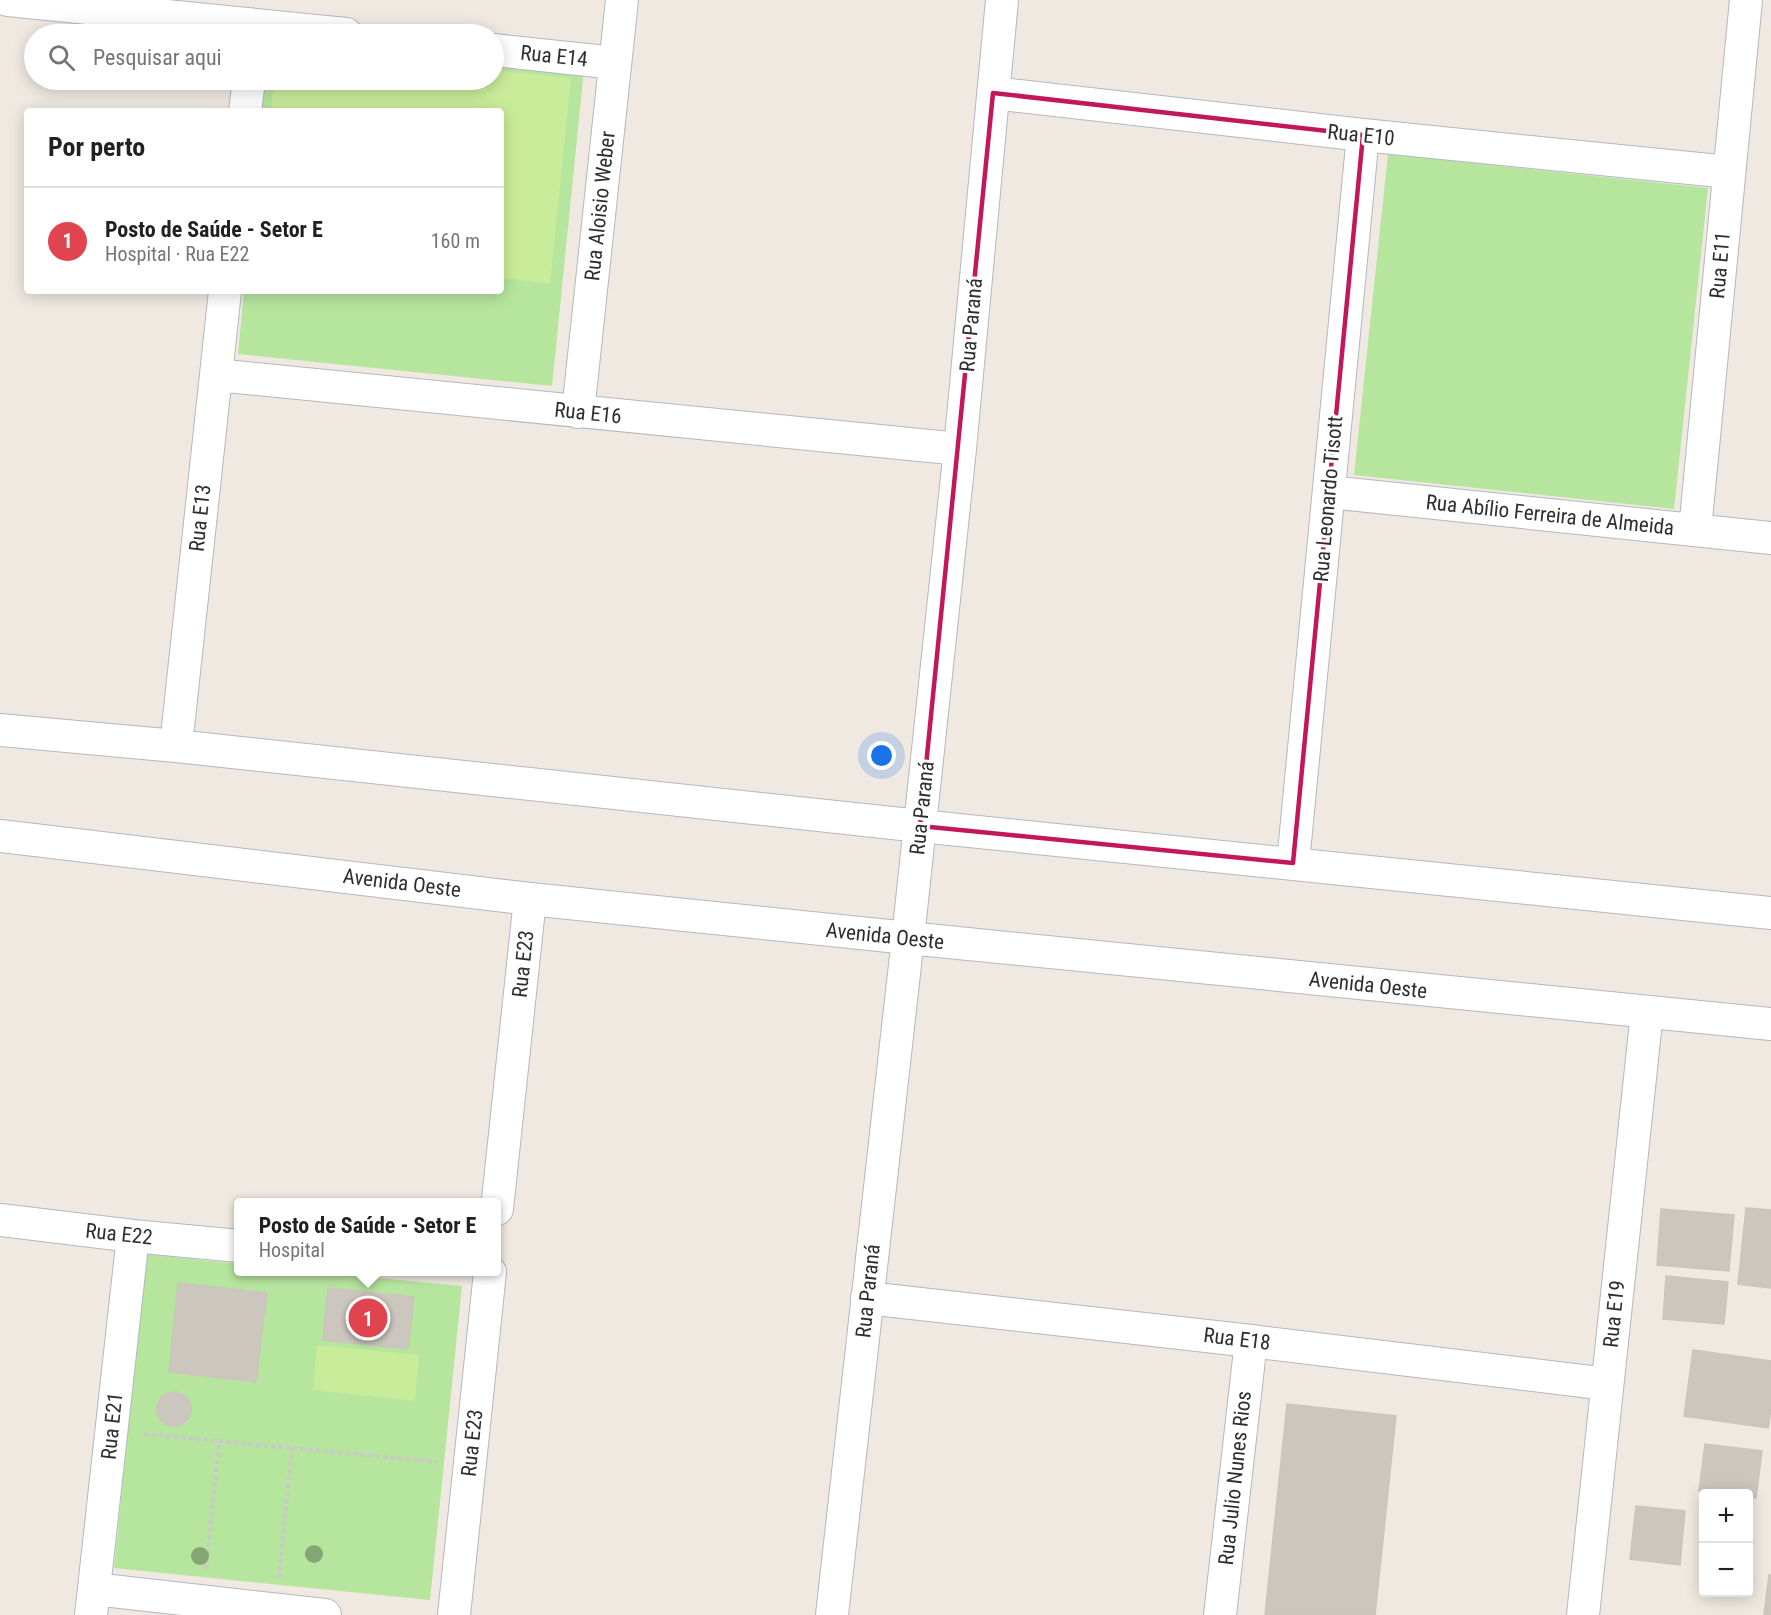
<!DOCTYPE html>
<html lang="pt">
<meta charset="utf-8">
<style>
:root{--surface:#fff;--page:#f2f2f2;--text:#202124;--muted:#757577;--line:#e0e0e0;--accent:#db2777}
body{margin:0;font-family:"Roboto Condensed",sans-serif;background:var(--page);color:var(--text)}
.controls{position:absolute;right:18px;bottom:18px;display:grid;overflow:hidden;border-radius:6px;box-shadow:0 3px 15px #0003}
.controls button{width:54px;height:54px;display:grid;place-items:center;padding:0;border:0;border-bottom:2px solid var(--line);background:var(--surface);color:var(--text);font:30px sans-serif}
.you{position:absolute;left:882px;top:756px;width:21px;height:21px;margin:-15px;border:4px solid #fff;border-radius:50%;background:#1a73e8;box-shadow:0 0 0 9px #1a73e833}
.badge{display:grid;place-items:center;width:39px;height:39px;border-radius:50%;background:var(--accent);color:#fff;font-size:20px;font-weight:700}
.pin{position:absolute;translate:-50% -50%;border:3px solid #fff;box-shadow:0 2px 6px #0006}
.popup{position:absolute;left:234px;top:1198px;width:267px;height:78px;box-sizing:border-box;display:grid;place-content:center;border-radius:6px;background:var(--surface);filter:drop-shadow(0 2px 4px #0005);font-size:20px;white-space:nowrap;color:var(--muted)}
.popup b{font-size:22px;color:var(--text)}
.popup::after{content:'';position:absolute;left:50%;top:100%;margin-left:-12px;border:12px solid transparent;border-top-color:var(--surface)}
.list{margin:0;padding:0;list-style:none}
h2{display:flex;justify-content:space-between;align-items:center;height:78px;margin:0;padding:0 24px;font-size:26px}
h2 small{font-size:20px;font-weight:400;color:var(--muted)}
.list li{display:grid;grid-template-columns:39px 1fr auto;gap:18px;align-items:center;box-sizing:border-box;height:108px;padding:0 24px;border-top:2px solid var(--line)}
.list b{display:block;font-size:22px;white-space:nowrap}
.list p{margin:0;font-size:20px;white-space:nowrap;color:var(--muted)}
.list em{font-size:20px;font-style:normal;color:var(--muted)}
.icon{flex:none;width:33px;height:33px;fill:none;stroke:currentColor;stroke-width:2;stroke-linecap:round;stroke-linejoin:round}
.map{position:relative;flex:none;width:1771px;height:1615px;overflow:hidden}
.search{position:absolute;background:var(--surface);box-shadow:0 3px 15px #0003;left:24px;top:24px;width:480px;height:66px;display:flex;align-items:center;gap:15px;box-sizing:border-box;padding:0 21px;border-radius:33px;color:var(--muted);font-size:22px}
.panel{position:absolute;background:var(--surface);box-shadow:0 3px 15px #0003;left:24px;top:108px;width:480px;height:186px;border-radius:6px}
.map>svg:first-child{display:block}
.green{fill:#b6e59e}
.pitch{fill:#c9ec9a}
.building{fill:#cbc7bf;stroke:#cbc5ba;stroke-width:1.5}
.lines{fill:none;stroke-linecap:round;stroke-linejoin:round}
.minor-casing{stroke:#b4b7c1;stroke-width:34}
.path{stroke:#c9c9c9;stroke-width:4;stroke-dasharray:4.5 3;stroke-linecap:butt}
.minor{stroke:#fff;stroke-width:32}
.tree{fill:#84a574}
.marked{fill:none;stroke:#c2185b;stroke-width:4.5;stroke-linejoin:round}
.labels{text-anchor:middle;stroke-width:6;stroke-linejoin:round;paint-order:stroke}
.street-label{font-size:21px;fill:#2e2e2e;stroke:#fff}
</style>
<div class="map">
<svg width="1771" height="1615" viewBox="0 0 1771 1615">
<rect width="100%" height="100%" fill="#efe9e1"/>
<path class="green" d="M 494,60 L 584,69 L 552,386 L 238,354 L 244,291 L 501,291 L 501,111 L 262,111 L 265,80 L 494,80 Z
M 1388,154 L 1708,188 L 1674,509 L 1354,475 Z
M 146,1254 L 239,1264 L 239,1272 L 315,1272 L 462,1286 L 430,1600 L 114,1568 Z"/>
<path class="pitch" d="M 494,70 L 571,78 L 550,284 L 501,278 L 501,111 L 271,111 L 274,80 L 494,80 Z
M 317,1345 L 419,1355 L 415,1401 L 313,1390 Z"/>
<path class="building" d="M 1746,1208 L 1771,1210 L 1771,1288 L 1738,1284 Z
M 1661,1209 L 1734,1215 L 1729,1271 L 1657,1265 Z
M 1666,1276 L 1728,1282 L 1724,1324 L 1663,1319 Z
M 178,1283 L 267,1293 L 256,1382 L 169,1372 Z
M 328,1288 L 414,1297 L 408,1349 L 323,1340 Z
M 1693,1350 L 1771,1361 L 1771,1409 L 1768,1428 L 1684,1416 Z
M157 1409a17 17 0 1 1 34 0a17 17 0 1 1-34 0Z
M 1287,1404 L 1396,1416 L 1375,1615 L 1265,1615 Z
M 1705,1444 L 1762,1451 L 1756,1498 L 1748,1497 L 1748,1494 L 1699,1491 Z
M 1636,1506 L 1685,1511 L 1680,1565 L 1630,1559 Z
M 1769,1575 L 1771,1575 L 1771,1615 L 1764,1614 Z"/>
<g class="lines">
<defs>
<path id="minor" d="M 8,0 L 346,34
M 494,50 L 615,63
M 993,93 L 1363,135 L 1729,172
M 245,111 L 249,80
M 216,375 L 960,449
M 578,412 L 622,0
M 1329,492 L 1771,538
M 1695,530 L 1746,0
M 0,730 L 176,746 L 920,826 L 1771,913
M 176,746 L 225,291
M 0,836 L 530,899 L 908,938 L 1771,1024
M 1293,863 L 1363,135
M 497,1209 L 530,899
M 0,1220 L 133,1236 L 239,1246
M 867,1298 L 1251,1341 L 1607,1384
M 94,1589 L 325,1615
M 91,1615 L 133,1236
M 454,1615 L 490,1272
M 832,1615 L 908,938 L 960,449 L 1002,0
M 1220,1615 L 1251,1341
M 1583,1615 L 1647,1012"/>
</defs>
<use href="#minor" class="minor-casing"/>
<path class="path" d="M 144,1434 L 438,1462
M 206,1569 L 219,1441
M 279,1578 L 292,1448"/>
<use href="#minor" class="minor"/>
</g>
<g class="tree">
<circle cx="314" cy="1554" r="9"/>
<circle cx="200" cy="1556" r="9"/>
</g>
<path class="marked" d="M 993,93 L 1363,135 L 1293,863 L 920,826 Z"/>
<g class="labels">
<g class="street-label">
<text transform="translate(554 56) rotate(6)" y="7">Rua E14</text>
<text transform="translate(1361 135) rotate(6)" y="7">Rua E10</text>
<text transform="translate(600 206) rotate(-84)" y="7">Rua Aloisio Weber</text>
<text transform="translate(1720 265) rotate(-85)" y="7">Rua E11</text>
<text transform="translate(971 325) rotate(-85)" y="7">Rua Paraná</text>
<text transform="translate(588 413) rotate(6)" y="7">Rua E16</text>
<text transform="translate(1328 499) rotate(-85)" y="7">Rua Leonardo Tisott</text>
<text transform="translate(1550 515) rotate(6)" y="7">Rua Abílio Ferreira de Almeida</text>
<text transform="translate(200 518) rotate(-84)" y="7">Rua E13</text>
<text transform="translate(922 808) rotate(-84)" y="7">Rua Paraná</text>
<text transform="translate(402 883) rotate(7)" y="7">Avenida Oeste</text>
<text transform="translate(885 936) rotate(6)" y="7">Avenida Oeste</text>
<text transform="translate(523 964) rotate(-84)" y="7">Rua E23</text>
<text transform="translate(1368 985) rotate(6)" y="7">Avenida Oeste</text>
<text transform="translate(119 1234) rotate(6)" y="7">Rua E22</text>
<text transform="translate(868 1291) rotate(-84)" y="7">Rua Paraná</text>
<text transform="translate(1614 1314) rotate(-84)" y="7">Rua E19</text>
<text transform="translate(1237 1339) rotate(7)" y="7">Rua E18</text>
<text transform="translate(112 1426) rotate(-84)" y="7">Rua E21</text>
<text transform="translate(472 1443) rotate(-84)" y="7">Rua E23</text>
<text transform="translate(1235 1478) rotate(-84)" y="7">Rua Julio Nunes Rios</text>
</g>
</g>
</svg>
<div class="controls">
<button>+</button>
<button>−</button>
</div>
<div class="you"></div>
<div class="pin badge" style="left:368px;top:1318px;background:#e0444e">1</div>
<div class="popup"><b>Posto de Saúde - Setor E</b>Hospital</div>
<div class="search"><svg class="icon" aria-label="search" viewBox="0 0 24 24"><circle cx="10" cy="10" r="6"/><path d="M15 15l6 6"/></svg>Pesquisar aqui</div>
<section class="panel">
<h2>Por perto<small></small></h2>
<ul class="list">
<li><span class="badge" style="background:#e0444e">1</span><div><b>Posto de Saúde - Setor E</b><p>Hospital · Rua E22</p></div><em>160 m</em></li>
</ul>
</section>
</div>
